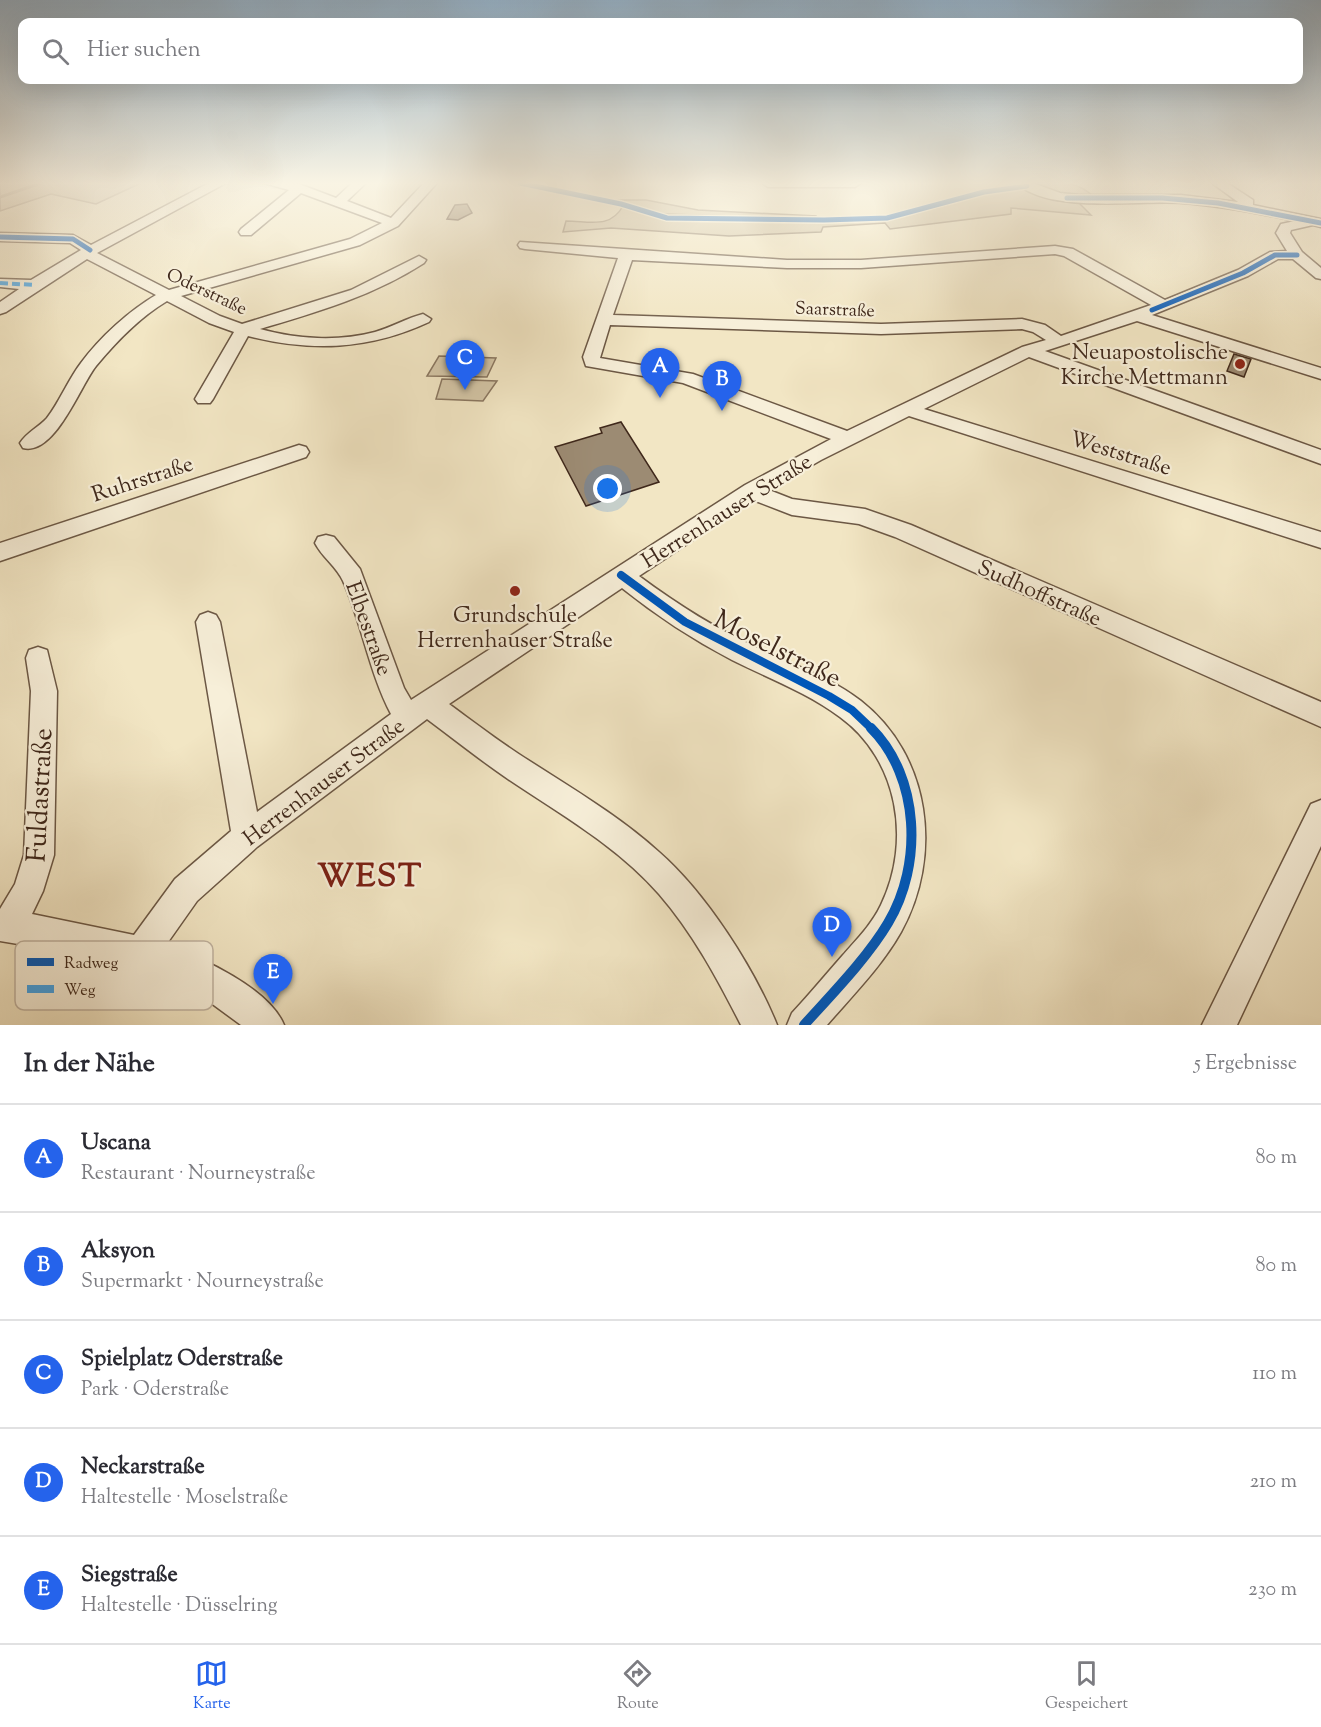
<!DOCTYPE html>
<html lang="de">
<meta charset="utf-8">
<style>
:root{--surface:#fff;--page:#f2f2f3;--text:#2b2b33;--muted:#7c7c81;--line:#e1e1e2;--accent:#2563eb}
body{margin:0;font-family:"Sorts Mill Goudy",serif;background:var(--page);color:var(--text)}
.you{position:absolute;left:608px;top:489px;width:21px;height:21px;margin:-15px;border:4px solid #fff;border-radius:50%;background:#1a73e8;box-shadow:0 0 0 9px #1a73e833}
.badge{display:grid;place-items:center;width:39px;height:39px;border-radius:50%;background:var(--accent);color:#fff;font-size:20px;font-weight:700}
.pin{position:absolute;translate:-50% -50px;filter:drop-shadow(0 2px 3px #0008)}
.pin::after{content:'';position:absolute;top:32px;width:21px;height:18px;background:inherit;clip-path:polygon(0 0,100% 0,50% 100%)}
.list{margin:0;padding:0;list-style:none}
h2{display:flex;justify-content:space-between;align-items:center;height:78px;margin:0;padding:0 24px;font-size:26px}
h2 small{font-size:20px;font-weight:400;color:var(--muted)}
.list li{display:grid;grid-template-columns:39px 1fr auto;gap:18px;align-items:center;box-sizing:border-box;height:108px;padding:0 24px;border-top:2px solid var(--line)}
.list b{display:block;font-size:22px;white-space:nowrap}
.list p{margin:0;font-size:20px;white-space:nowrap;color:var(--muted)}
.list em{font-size:20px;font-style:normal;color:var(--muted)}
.icon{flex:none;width:33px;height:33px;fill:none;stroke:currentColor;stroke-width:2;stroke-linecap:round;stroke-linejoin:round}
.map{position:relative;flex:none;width:1321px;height:1025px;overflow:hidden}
.search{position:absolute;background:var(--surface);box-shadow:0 6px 24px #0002;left:18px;right:18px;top:18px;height:66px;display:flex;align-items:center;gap:15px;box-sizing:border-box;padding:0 21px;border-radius:12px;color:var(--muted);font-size:22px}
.sheet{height:618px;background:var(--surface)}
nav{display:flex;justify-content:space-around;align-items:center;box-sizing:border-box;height:84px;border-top:2px solid var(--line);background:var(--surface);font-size:16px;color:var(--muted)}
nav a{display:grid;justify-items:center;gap:3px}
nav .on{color:var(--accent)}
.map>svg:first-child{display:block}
.green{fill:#d4c6a7;stroke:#8a7761;stroke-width:1.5}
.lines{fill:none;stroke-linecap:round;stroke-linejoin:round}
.stream{stroke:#86735e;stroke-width:3}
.building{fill:#9c8b73;stroke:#3f281b;stroke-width:1.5}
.minor-casing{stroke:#6c5845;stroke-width:3}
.minor{fill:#f7efd9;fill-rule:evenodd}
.quiet{stroke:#3fa3ea;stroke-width:4;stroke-dasharray:8 4;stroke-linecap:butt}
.cycleway-far2-casing{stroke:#f7efd9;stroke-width:8}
.cycleway-far1-casing{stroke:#f7efd9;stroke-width:12}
.cycleway-casing{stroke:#f7efd9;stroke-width:14}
.cycleway-far2{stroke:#0057b8;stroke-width:5}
.cycleway-far1{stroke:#0057b8;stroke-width:8}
.cycleway{stroke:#0057b8;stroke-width:10}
.poi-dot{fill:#8f2418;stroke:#f7efd9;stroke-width:2}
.labels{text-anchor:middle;stroke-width:4.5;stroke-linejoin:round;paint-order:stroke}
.far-street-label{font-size:18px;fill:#3f281b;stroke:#f7efd9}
.poi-label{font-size:22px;fill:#3f281b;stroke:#f7efd9;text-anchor:end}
.street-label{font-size:22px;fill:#3f281b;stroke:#f7efd9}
.near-street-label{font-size:27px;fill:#3f281b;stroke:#f7efd9}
.near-district-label{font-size:33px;font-weight:bold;letter-spacing:1.5px;fill:#7a1f14;stroke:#f7efd9}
.key{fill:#f7efd9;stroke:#c0b3a0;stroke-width:1.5}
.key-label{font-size:16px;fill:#3f281b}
</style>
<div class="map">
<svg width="1321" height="1025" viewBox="0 0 1321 1025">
<rect width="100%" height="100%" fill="#f2e6c4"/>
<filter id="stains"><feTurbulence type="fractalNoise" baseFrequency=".00333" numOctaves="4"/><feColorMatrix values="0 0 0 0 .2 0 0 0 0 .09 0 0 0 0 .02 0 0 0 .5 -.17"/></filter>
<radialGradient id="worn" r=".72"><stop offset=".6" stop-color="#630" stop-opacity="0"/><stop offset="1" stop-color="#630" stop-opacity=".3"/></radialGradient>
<path class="green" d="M 0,183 L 141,183 L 96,204 L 51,194 L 0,211 Z
M 513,183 L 530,183 L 613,200 L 646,200 L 698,210 L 815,216 L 812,218 L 661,214 L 620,202 L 552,192 Z
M 1027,183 C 1054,183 1073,177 1094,197 L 1061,196 Z
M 1026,188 L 1058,201 L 1079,203 L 1091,215 L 1011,208 L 1011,214 L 890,229 L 885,223 L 823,227 L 821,232 L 729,236 L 611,228 L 563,232 L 566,221 C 590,221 610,229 623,206 L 670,219 L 877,220 L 936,208 L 987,193 Z
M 439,356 L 496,358 L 487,377 L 427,376 Z
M 442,379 L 497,381 L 483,401 L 436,399 Z"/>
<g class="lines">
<path class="stream" d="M 0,197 L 41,183"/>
</g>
<path class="building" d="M 467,204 L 472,213 L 458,220 L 447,219 L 455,205 Z
M 1234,354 L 1251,359 L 1244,377 L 1227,371 Z
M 621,422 L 659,482 L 586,506 L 555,447 L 602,433 L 600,428 Z"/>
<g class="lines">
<defs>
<path id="minor" d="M 209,183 L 226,183 L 97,253 L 169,290 L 350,239 L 382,223 L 301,193 L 251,235 L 241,235 L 239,232 L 241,229 L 289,190 L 264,183 L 299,184 L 336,198 L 352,183 L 366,183 L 347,201 L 391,218 L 424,183 L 437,183 L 398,226 L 360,245 L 181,296 L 220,316 L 242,324 L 351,290 L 419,256 L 426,260 L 424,263 C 373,296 317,312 260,329 C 296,339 338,342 375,332 C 392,327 407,318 423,314 L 431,319 L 429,322 C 369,350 311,352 248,336 L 213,399 L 210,403 L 198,403 L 195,399 L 234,332 L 209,323 L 167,301 C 140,317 116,342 96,366 C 80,386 55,456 23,448 L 20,443 C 27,432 39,427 47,418 C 60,401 68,380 81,363 C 100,337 129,311 156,295 L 87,259 L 6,312 L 0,314 L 0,302 L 19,289 L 0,287 L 0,279 L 31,280 L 81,250 L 70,243 L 0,241 L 0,233 L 73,235 L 91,245 Z
M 762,183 L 861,183 L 855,187 L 768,187 Z
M 1016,183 L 1033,183 L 1060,193 L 1080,195 L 1181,195 L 1238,202 L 1212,183 L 1227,183 L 1253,200 L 1253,205 L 1321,219 L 1321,227 L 1313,225 L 1291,230 L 1290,233 L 1302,252 L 1321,268 L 1321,279 L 1316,278 L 1293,259 L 1278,259 L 1248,276 L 1152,315 L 1321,368 L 1321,379 L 1137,321 L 1045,351 L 1321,450 L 1321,464 L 1029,357 L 924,409 L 1321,532 L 1321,548 L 909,416 L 821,460 L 769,490 L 792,499 L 865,509 L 911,525 L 1321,702 L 1321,727 L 895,537 L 859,524 L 792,515 L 753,500 L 639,576 C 678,605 716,629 760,649 C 793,665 832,678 861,701 C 931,756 943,856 901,932 C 882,966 852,996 827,1025 L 787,1025 L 792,1013 C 810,994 826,974 843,955 C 857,939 872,924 881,905 C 912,841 898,759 840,717 C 808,693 768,678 732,660 C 692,639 657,616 622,588 L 449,704 C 475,723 501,743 528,760 C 573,789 619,816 659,852 C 706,893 754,968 777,1025 L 741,1025 C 718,980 693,933 659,894 C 617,846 560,814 508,779 C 480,760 454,739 427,719 L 257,847 L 197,901 L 166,945 C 202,958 269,988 284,1025 L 241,1025 L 196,992 L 142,970 L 72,953 L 0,941 L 0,909 L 15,884 L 24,855 L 31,691 L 26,658 L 29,650 L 38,647 L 47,650 L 57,691 L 54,855 L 43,891 L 32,914 L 134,935 L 175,879 L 231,831 L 196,622 L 200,615 L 208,612 L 216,615 L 220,622 L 257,812 L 391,714 C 369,672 362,624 343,581 C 337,567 322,557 315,543 L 318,537 L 326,535 L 334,537 L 360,569 L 404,688 L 411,700 L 745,485 L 831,439 L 683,383 L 586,366 L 583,357 L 618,258 L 525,249 L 520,248 L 518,245 L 520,242 L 787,260 L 861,260 L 1055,246 L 1073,249 L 1165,300 L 1238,270 L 1270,252 L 1287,251 L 1276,233 L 1281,224 L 1295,221 C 1258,213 1220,206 1182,203 C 1138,200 1050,214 1016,183 ZM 1055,254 L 1064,256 L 1151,305 L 1061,336 L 1045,325 L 1022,319 L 881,324 L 613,315 L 632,260 L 787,268 L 861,268 ZM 610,325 L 881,334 L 1022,329 L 1033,332 L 1046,340 L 1022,347 L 847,431 L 693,374 L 600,358 Z
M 299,445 L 306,447 L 309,452 L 306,457 L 0,561 L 0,543 Z
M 1321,800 L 1321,846 L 1237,1025 L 1202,1025 L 1311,804 Z"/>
</defs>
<use href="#minor" class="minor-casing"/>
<use href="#minor" class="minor"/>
<path class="quiet" d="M 0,283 L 35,285"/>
<defs>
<path id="cycleway-far2" d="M 520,183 L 621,204 L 667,218 L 824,220 L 887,218 L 984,192 L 1027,186
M 1067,198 L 1162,198 L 1218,203 L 1321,223
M 0,237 L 73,239 L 90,250
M 1152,310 L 1243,273 L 1275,255 L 1297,255"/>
<path id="cycleway-far1" d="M 621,575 L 685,622 L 829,696 L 852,710 L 872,729"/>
<path id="cycleway" d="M 804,1025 C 831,995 868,957 888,923 C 923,865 920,777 871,728"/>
</defs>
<use href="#cycleway-far2" class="cycleway-far2-casing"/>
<use href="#cycleway-far1" class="cycleway-far1-casing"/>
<use href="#cycleway" class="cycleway-casing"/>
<use href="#cycleway-far2" class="cycleway-far2"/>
<use href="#cycleway-far1" class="cycleway-far1"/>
<use href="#cycleway" class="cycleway"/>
</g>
<linearGradient id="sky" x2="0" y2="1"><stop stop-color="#93aec3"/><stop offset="0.56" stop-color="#f9f4e4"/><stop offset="1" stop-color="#f9f4e4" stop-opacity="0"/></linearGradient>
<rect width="1321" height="327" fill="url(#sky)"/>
<g class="poi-dot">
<circle cx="1240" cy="364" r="6"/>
<circle cx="515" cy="591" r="6"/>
</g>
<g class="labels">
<g class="far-street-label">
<text transform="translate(207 291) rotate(25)" y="6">Oderstraße</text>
<text transform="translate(835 309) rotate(2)" y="6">Saarstraße</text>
</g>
<g class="poi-label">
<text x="1228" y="359">Neuapostolische<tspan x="1228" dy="25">Kirche Mettmann</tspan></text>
<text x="515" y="622" text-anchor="middle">Grundschule<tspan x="515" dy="25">Herrenhauser Straße</tspan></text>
</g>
<g class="street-label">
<text transform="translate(1121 452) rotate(17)" y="8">Weststraße</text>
<text transform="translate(142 478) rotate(-18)" y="8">Ruhrstraße</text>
<text transform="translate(726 510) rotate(-32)" y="8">Herrenhauser Straße</text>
<text transform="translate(1040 592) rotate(24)" y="8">Sudhoffstraße</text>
<text transform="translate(370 628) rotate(70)" y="8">Elbestraße</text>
<text transform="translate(323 781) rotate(-37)" y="8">Herrenhauser Straße</text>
</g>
<g class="near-street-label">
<text transform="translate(778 648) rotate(27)" y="9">Moselstraße</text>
<text transform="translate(39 795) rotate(-87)" y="9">Fuldastraße</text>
</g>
<g class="near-district-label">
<text x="370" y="886">WEST</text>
</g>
</g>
<rect x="15" y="941" width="198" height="69" rx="9" class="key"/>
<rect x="27" y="958" width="27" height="8" fill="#0057b8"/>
<rect x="27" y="985" width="27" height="8" fill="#3fa3ea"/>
<g class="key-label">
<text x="64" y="968">Radweg</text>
<text x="64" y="995">Weg</text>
</g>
<rect width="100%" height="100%" filter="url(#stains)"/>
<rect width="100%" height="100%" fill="url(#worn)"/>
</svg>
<div class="you"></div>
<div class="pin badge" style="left:660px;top:398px">A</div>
<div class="pin badge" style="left:722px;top:411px">B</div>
<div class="pin badge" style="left:465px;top:390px">C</div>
<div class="pin badge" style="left:832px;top:957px">D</div>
<div class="pin badge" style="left:273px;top:1004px">E</div>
<div class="search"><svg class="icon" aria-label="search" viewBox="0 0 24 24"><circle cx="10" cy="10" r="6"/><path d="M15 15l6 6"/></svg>Hier suchen</div>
</div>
<section class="sheet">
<h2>In der Nähe<small>5 Ergebnisse</small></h2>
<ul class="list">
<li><span class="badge">A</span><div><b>Uscana</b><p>Restaurant · Nourneystraße</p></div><em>80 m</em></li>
<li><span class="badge">B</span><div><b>Aksyon</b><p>Supermarkt · Nourneystraße</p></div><em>80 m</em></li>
<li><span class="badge">C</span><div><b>Spielplatz Oderstraße</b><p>Park · Oderstraße</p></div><em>110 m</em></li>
<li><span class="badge">D</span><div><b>Neckarstraße</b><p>Haltestelle · Moselstraße</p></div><em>210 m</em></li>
<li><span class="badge">E</span><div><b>Siegstraße</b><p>Haltestelle · Düsselring</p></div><em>230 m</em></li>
</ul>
</section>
<nav>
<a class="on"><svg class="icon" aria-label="map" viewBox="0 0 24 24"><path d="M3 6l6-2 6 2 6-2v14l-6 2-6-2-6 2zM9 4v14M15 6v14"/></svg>Karte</a>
<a><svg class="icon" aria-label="directions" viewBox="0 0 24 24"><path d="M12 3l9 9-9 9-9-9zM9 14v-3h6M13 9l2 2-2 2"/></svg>Route</a>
<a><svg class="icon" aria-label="saved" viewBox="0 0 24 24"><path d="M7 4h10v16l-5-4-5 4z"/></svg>Gespeichert</a>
</nav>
